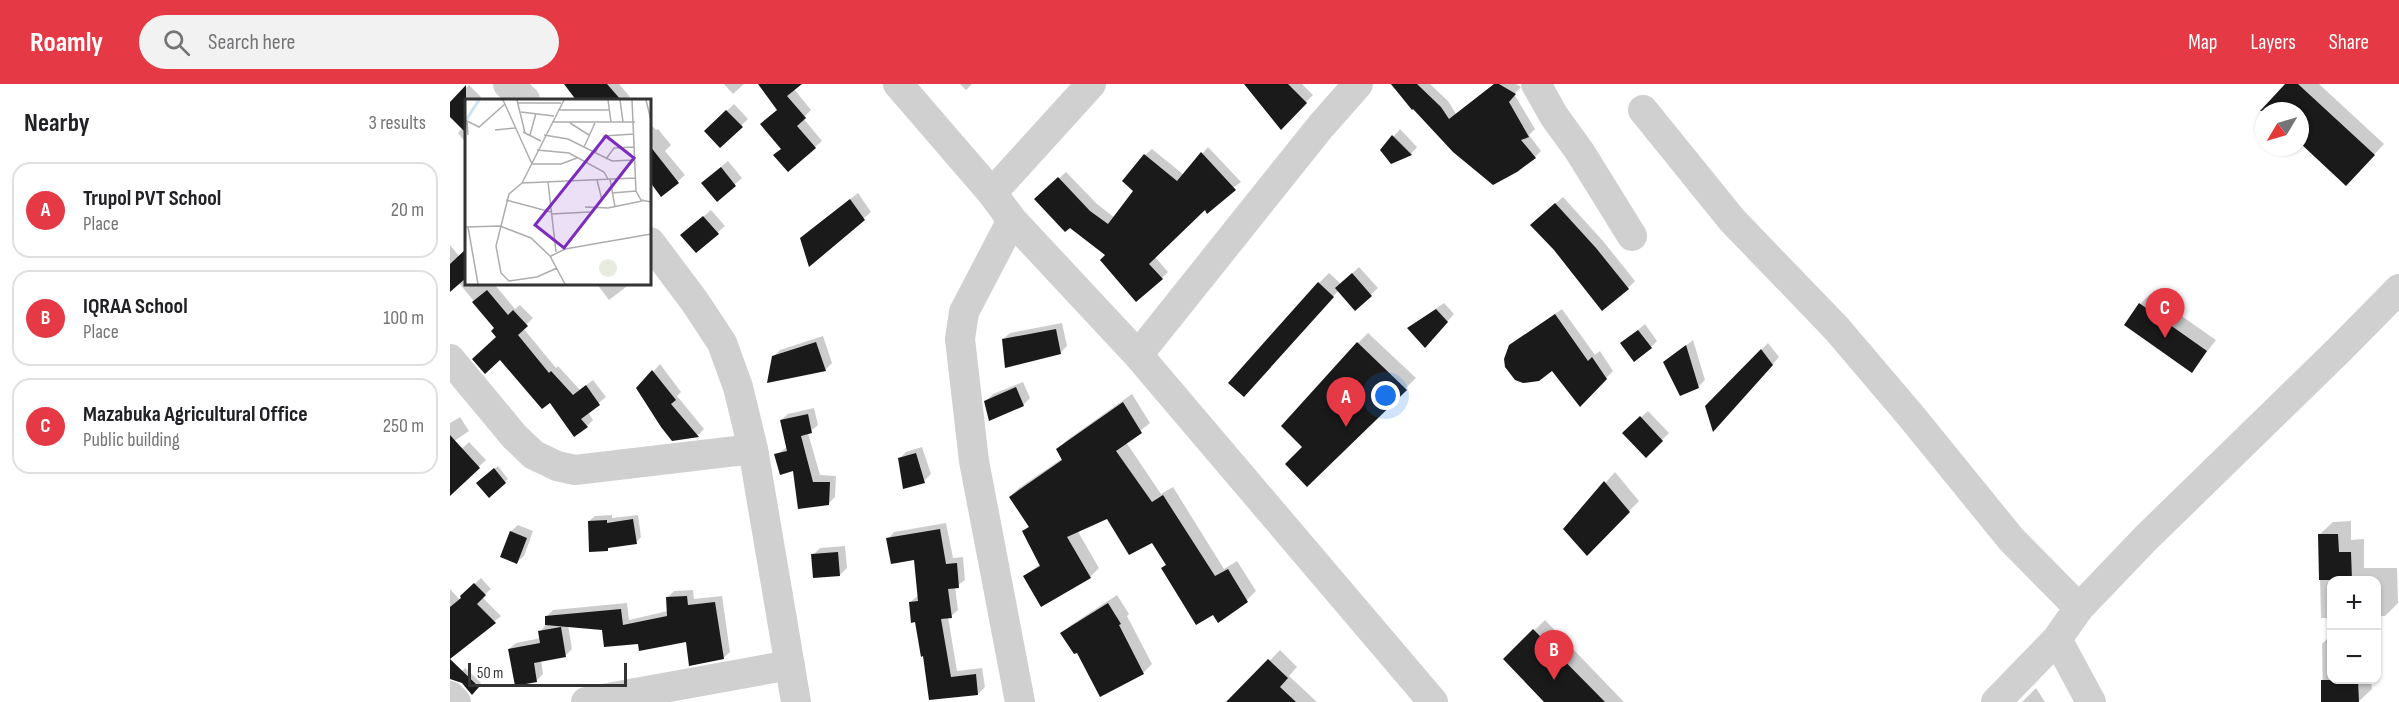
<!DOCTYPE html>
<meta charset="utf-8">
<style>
:root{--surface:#fff;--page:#f2f2f2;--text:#202124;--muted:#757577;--line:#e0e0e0;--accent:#e63946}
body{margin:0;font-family:"Sofia Sans Condensed",sans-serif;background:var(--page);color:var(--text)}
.controls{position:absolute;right:18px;bottom:18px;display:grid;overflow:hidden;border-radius:12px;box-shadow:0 2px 4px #0004}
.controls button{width:54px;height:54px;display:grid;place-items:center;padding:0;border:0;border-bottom:2px solid var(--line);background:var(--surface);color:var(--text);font:30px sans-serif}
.compass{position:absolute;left:1805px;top:18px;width:54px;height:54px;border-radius:50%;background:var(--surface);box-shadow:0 2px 4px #0004;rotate:232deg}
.scale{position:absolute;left:18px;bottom:15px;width:159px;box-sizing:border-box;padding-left:6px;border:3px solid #333;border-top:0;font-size:16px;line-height:21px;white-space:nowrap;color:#333;-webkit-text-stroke:4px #fff;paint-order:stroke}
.you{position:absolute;left:936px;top:312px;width:21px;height:21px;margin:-15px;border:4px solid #fff;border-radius:50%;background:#1a73e8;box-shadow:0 0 0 9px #1a73e833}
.badge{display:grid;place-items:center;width:39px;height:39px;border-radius:50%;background:var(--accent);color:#fff;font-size:20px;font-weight:700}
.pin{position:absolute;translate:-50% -50px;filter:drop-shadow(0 2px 3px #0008)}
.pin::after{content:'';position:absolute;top:32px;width:21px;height:18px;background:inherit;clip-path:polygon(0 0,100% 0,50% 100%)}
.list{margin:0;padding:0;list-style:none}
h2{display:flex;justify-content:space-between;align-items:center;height:78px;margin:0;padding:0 24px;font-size:26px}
h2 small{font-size:20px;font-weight:400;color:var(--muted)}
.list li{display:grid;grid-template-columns:39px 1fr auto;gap:18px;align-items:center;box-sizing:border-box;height:96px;margin:0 12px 12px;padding:0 12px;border:2px solid var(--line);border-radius:18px}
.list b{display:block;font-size:22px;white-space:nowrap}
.list p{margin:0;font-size:20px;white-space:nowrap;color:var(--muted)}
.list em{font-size:20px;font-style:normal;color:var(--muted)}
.icon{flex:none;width:33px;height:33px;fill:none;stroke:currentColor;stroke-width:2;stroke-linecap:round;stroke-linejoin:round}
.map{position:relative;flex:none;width:1949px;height:618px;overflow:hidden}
header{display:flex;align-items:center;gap:36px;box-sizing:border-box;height:84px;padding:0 30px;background:var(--accent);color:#fff}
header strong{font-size:28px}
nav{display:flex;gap:33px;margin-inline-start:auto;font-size:21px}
.search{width:420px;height:54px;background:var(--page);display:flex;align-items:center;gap:15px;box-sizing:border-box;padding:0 21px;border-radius:33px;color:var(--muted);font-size:22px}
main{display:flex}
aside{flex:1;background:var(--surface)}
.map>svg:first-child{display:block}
.shadow{fill:#0003}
.building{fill:#1a1a1a}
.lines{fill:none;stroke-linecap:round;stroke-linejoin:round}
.minor{stroke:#d0d0d0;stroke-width:30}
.inset-river{fill:none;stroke:#cfe2ee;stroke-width:3}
.inset-road{fill:none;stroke:#adadad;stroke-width:1.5}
.view{fill:#7b2cbf;fill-opacity:0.15;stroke:#7b2cbf;stroke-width:3}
.inset-edge{fill:none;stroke:#333;stroke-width:3}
</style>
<header>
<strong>Roamly</strong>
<div class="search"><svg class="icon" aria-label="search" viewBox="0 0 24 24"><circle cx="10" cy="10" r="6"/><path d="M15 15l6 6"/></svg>Search here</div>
<nav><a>Map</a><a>Layers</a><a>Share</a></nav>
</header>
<main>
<aside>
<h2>Nearby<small>3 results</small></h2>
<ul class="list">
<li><span class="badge">A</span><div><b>Trupol PVT School</b><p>Place</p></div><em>20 m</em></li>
<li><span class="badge">B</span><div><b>IQRAA School</b><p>Place</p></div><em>100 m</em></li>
<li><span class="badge">C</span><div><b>Mazabuka Agricultural Office</b><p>Public building</p></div><em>250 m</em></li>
</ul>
</aside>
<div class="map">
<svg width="1949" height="618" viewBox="0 0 1949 618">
<rect width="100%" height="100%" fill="#fff"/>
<path class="shadow" d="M 119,0 L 169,0 L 180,13 L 178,15 L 180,16 L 139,16 L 135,12 L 128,16 L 117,2 Z
M 274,0 L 294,0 L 283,10 Z
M 318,0 L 350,0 L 344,5 L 361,26 L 353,34 L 372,57 L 365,63 L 332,64 L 329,25 Z
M 510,0 L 522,0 L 516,6 Z
M 801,0 L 852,0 L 863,11 L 831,43 Z
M 940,0 L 980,0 L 998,17 L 1006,30 L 1044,0 L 1066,0 L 1071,3 L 1064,10 L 1085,45 L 1079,51 L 1091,67 L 1085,73 L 1004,67 Z
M 1837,0 L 1869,0 L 1934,60 L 1906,90 L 1850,57 L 1850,27 L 1817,27 Z
M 19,1 L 31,13 L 28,16 L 16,16 L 16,59 L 8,49 L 13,43 L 0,31 L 0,20 Z
M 284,20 L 298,35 L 270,62 L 256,47 Z
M 200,39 L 206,46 L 208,45 L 221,61 L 215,67 L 235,91 L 212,111 L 200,96 Z
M 950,45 L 967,63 L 961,70 L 942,79 L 932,66 Z
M 758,63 L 791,98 L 755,124 L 705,173 L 718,188 L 712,194 L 657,171 L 586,115 L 616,88 L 647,120 L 665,134 L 686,107 L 695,71 L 702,65 L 734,91 Z
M 278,77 L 292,94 L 267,116 L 260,92 Z
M 408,109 L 421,128 L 360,180 L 359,147 Z
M 1113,113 L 1153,157 L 1185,197 L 1178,204 L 1089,134 Z
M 261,126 L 275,142 L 247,167 L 239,145 Z
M 0,161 L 9,172 L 16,166 L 16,200 L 44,200 L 65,225 L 70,221 L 83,234 L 73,244 L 106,284 L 108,282 L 130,306 L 143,296 L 156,313 L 138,328 L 143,336 L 137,342 L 100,317 L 48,253 L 46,244 L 9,199 L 0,200 Z
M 909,183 L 928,204 L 905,225 L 889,206 L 804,301 L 869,199 L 879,189 L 891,200 Z
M 147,200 L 180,200 L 159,216 Z
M 1700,210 L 1766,256 L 1742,287 L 1690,220 Z
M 994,219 L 1004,230 L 982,255 L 959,244 Z
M 1112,225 L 1145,271 L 1150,267 L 1163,287 L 1130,321 L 1102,285 L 1061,262 Z
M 612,239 L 617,262 L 610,269 L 553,255 L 560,249 Z
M 1195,240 L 1207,257 L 1201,263 L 1172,259 Z
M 918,249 L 966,294 L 857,401 L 855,362 L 908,259 Z
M 373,252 L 382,279 L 375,286 L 323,273 L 330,266 Z
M 1243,256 L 1255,296 L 1248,303 L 1215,278 Z
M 1318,259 L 1329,273 L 1270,339 L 1257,322 Z
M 210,280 L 231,308 L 227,312 L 254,345 L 248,351 L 222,356 L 188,305 Z
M 573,298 L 580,314 L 573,321 L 536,317 L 543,310 Z
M 682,310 L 700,339 L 676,358 L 711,410 L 723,403 L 774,485 L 787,477 L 806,507 L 797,516 L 764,529 L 717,480 L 703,457 L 658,433 L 650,438 L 648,436 L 627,446 L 649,484 L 640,493 L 575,492 L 590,480 L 574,447 L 580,441 L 560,413 L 569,404 L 613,374 L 608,365 L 617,356 Z
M 364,324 L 368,341 L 358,349 L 370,391 L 386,392 L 385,413 L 378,420 L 345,385 L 326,371 L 337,363 L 331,336 L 338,330 Z
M 1198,327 L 1219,349 L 1196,372 L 1174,349 Z
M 10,333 L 19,347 L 0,360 L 0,339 Z
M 19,358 L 36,376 L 0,410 L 0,376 Z
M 472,363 L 481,390 L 474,397 L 449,375 L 456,368 Z
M 48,382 L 58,395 L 39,412 L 31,396 Z
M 1165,388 L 1189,417 L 1137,470 L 1115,445 Z
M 162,431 L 162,434 L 188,431 L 191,453 L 186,458 L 161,462 L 158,465 L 139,437 L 145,432 Z
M 1901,437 L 1901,456 L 1914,455 L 1914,484 L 1947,484 L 1948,519 L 1935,532 L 1926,532 L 1926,496 L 1882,496 L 1882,534 L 1871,534 L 1869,451 L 1883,438 Z
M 496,439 L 503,474 L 513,473 L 515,496 L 505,503 L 508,526 L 501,532 L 498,533 L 507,587 L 532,584 L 535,603 L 528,610 L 480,615 L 475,571 L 460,518 L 469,511 L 466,474 L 438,455 L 444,448 Z
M 68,441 L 83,447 L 74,472 L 67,478 L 51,472 L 61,447 Z
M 395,462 L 397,484 L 390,491 L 363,471 L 370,464 Z
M 31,494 L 41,505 L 32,513 L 51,532 L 0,573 L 0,505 L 9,515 Z
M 243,506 L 244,515 L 272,512 L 280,568 L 273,574 L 237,556 L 189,558 L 153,544 L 118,541 L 122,565 L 115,572 L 91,576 L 93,590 L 86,597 L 59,565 L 66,559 L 91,554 L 90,547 L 96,541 L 96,533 L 103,526 L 177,519 L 179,536 L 218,527 L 217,514 L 224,507 Z
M 667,511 L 679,530 L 677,532 L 702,580 L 693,589 L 627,567 L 612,549 L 621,541 Z
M 1095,536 L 1174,618 L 1097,618 L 1055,575 Z
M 1882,550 L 1882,596 L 1921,596 L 1922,605 L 1908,618 L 1873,618 L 1872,560 Z
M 1926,552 L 1930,552 L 1931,577 L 1926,582 Z
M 830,566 L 847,583 L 839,592 L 867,618 L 779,618 Z
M 15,584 L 31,599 L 22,609 L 13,599 L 4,595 Z
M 1586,604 L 1595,618 L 1572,618 Z"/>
<path class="building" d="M 114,0 L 157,0 L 171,16 L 126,16 Z
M 308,0 L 352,0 L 337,12 L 356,34 L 347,42 L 366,64 L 338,88 L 323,71 L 331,65 L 310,40 L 327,26 Z
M 794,0 L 838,0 L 857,19 L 831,46 Z
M 941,0 L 967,0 L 991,23 L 999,35 L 1044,0 L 1049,0 L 1066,10 L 1059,18 L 1079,53 L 1071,56 L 1086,74 L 1067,88 L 1043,101 L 1003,68 L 963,25 L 962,26 Z
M 1835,0 L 1848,0 L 1925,71 L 1896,102 L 1850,59 L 1850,27 L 1810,27 Z
M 16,1 L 16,49 L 0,33 L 0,18 Z
M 276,26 L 293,43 L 270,64 L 254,47 Z
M 942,51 L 962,71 L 941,80 L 930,66 Z
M 200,62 L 229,99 L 211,113 L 200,98 Z
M 751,68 L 786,106 L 757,130 L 755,126 L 699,180 L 713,195 L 686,218 L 650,176 L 655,171 L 620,144 L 615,148 L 584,115 L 608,93 L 640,127 L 658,140 L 683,107 L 672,97 L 694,70 L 727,97 Z
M 271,83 L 286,102 L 267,118 L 251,99 Z
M 400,115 L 415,136 L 359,183 L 350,154 Z
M 1105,119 L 1146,164 L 1179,205 L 1152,227 L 1104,166 L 1080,141 Z
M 253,132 L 269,150 L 246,169 L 230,151 Z
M 16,165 L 16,194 L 0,208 L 0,180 Z
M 902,189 L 922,212 L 905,227 L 885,204 Z
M 868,198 L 884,213 L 794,313 L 778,299 Z
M 37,206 L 58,231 L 63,226 L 78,242 L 68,251 L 99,289 L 101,287 L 123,311 L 136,301 L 150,321 L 131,335 L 138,343 L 124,353 L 100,319 L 92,325 L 50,276 L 35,290 L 22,275 L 46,253 L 41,247 L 44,244 L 22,218 Z
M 1689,219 L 1757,267 L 1742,289 L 1674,241 Z
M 986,225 L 998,238 L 975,264 L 957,244 Z
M 1105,230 L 1138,277 L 1142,273 L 1157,295 L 1130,323 L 1102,287 L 1089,297 L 1073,299 L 1065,296 L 1055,283 L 1054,275 L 1059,261 Z
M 606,245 L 611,270 L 555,284 L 552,255 Z
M 1188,246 L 1202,264 L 1184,278 L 1170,259 Z
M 366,258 L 376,287 L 317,299 L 322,272 Z
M 907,258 L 957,306 L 857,403 L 835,380 L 852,363 L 831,342 Z
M 1236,261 L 1249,304 L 1230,312 L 1213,278 Z
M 1311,265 L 1323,281 L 1263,348 L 1255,322 Z
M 202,286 L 226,316 L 221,320 L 249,353 L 222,357 L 211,343 L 186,304 Z
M 566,303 L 574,322 L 539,337 L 534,317 Z
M 673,318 L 692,349 L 666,367 L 702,418 L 713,411 L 765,492 L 778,485 L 798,518 L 768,539 L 763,531 L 746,541 L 711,484 L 716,481 L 702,459 L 679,471 L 657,435 L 617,453 L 641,494 L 591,523 L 573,492 L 590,482 L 572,447 L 579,443 L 559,413 L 612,376 L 606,365 Z
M 358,330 L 362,349 L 351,352 L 363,398 L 380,398 L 379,421 L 348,425 L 343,387 L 330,391 L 324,370 L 337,367 L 330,336 Z
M 1190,332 L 1213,357 L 1196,374 L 1172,349 Z
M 0,351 L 30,384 L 0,412 Z
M 466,369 L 475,399 L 453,405 L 448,374 Z
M 44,384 L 56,399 L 39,414 L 26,399 Z
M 1154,397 L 1180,428 L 1137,472 L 1113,445 Z
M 183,435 L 187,460 L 158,464 L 158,467 L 139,468 L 138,437 L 157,436 L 157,439 Z
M 490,445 L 496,480 L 507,479 L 509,504 L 498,505 L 502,534 L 491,535 L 501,593 L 526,590 L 528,611 L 479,616 L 473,572 L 471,573 L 465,538 L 461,539 L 459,518 L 468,517 L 464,476 L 441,480 L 436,454 Z
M 60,447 L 77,454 L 67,480 L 50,473 Z
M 1868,450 L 1888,450 L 1889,468 L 1901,468 L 1902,496 L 1869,496 Z
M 388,468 L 390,492 L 363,494 L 361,470 Z
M 24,499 L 36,511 L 27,520 L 46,539 L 0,575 L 0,523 L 11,514 L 10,512 Z
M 237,512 L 238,521 L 265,518 L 274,575 L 239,582 L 236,558 L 189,567 L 188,560 L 154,563 L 152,546 L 95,541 L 95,532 L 171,525 L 173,541 L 217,532 L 216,513 Z
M 658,519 L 671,540 L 669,541 L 694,590 L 650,613 L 627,569 L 624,570 L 610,549 Z
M 111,543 L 116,573 L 84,579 L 87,598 L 65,602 L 58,565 L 90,559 L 88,547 Z
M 1083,545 L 1155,618 L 1094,618 L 1053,575 Z
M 0,575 L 29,603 L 22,611 L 12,599 L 0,595 Z
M 818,575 L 838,594 L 830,603 L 846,618 L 776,618 Z
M 1871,596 L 1908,596 L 1909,618 L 1871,618 Z"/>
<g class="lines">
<path class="minor" d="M 58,0 L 75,16
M 448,0 L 542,109 L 562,136 L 688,271 L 983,618
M 1086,0 L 1104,32 L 1130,68 L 1182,152
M 1193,26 L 1282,136 L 1387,245 L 1461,332 L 1561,455 L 1629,524
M 542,109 L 641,0
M 562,136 L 514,228 L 510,255 L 524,377 L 570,618
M 200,158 L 245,218 L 272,259 L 288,303 L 303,365 L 346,618
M 688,271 L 871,42 L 908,0
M 0,275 L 64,352 L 84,371 L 107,382 L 125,386 L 303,365
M 1607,555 L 1641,618
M 0,612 L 6,618
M 136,618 L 340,581
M 1546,618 L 1607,555 L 1629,524 L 1696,454 L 1890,265 L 1949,205"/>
</g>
<g transform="translate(15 15)">
<rect width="186" height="186" fill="#fff"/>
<path d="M134 169a9 9 0 1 1 18 0a9 9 0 1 1-18 0Z" fill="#e6ecdf"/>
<path class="inset-river" d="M 1,21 L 14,1"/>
<path class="inset-road" d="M 38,1 L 67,65 L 96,65 L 112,59M 52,1 L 60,34M 143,1 L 146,23M 155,1 L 158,23M 167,1 L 171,92 L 176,101 L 186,103M 181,1 L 186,21M 53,4 L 96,4M 93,11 L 144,11M 56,13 L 89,17M 87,23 L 170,23M 105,24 L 124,36M 30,31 L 50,29M 58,33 L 76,42M 3,36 L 2,22 L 14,28 L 40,5M 65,36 L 71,14M 79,36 L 103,40 L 147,62 L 170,61M 119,48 L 130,24M 72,51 L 104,54 L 139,73 L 143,80M 130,54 L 139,37 L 169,35M 141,60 L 149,49 L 169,48M 145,80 L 150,108M 132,81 L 137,101M 83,83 L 91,153M 57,84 L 170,79M 147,94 L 171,92M 41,101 L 86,113M 120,108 L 143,109 L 177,102M 86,115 L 125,113M 0,128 L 35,127 L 66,139 L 85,157 L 100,185M 3,128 L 13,185M 86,157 L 100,150 L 186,135M 92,169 L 72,178 L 44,182 L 36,174 L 31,147 L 44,95 L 57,84 L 99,1"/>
<path class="view" d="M 141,37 L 169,59 L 99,149 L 70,126 Z"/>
<rect width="186" height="186" class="inset-edge"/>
</g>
</svg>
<div class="controls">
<button>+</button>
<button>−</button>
</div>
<svg class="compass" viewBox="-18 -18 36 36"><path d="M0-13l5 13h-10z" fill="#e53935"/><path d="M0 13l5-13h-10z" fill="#757577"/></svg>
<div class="scale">50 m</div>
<div class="you"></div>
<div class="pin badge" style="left:896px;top:343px">A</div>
<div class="pin badge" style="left:1104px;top:596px">B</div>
<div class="pin badge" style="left:1715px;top:254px">C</div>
</div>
</main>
